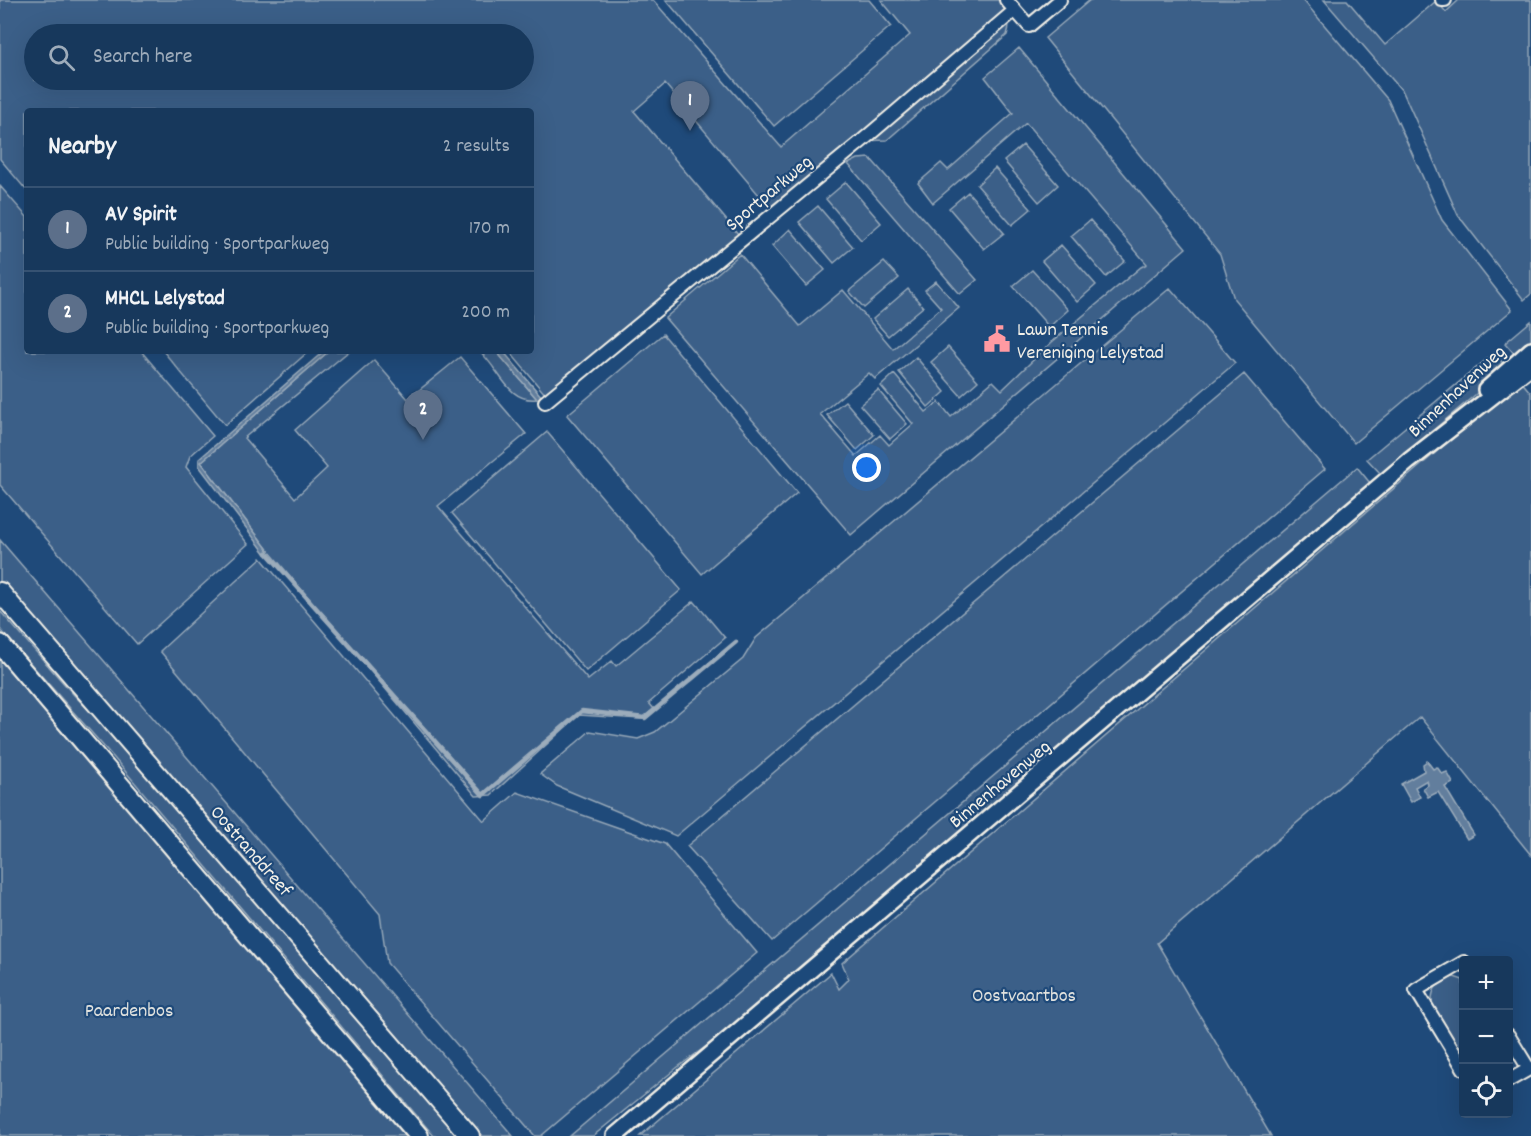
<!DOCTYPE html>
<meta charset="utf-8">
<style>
:root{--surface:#17385c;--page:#244365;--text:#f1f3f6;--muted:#9eacbb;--line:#365272;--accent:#d6ab8b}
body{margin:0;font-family:Dekko,sans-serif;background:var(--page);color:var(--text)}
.controls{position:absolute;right:18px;bottom:18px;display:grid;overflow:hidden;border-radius:6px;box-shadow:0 6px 24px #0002}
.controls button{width:54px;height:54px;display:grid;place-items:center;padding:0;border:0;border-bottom:2px solid var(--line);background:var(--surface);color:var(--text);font:30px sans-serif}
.you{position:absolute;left:867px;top:468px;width:21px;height:21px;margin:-15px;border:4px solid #fff;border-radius:50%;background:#1a73e8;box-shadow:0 0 0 9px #1a73e833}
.badge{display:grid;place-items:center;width:39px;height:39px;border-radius:50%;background:var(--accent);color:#fff;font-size:20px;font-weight:700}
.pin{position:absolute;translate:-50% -50px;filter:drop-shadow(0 2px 3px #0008)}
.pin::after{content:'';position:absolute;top:32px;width:21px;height:18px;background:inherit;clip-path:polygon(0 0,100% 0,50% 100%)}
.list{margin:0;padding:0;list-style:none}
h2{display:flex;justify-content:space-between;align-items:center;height:78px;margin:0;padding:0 24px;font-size:26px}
h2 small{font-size:20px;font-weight:400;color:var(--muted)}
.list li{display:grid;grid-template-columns:39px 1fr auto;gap:18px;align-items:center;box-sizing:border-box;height:84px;padding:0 24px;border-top:2px solid var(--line)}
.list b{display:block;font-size:22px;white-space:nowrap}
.list p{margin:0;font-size:20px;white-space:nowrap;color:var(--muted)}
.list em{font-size:20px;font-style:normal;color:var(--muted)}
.icon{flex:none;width:33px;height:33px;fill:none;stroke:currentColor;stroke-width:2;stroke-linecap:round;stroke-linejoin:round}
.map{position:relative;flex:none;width:1531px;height:1136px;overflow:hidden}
.search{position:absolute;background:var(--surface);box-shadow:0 6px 24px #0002;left:24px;top:24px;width:510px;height:66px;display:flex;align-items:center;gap:15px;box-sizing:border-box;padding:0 21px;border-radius:33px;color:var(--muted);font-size:22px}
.panel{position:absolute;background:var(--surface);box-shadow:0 6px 24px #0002;left:24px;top:108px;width:510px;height:246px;border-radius:6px}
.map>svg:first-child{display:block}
.green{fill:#3a5f88;stroke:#97a8b8;stroke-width:1.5;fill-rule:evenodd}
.water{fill:#627e9d;stroke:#9cacbb;stroke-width:1.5}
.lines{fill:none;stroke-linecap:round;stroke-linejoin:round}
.stream{stroke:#9cacbb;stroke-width:4.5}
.minor-casing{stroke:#f4f1e8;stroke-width:16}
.tertiary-casing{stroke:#f4f1e8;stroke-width:20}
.secondary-casing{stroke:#f4f1e8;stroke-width:22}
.minor{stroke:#1f4a7a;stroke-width:12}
.tertiary{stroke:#1f4a7a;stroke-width:15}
.secondary{stroke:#1f4a7a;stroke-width:18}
.labels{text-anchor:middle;stroke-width:4.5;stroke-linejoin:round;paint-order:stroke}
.street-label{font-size:20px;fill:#f4f1e8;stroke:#1f4a7a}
.poi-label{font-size:20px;fill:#f4f1e8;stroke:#1f4a7a;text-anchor:start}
.park-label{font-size:20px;fill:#e1e2de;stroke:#1f4a7a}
</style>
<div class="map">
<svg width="1531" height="1136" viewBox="0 0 1531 1136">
<rect width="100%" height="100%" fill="#1f4a7a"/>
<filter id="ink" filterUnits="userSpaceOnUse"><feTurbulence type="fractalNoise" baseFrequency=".0167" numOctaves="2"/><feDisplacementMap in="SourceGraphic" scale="12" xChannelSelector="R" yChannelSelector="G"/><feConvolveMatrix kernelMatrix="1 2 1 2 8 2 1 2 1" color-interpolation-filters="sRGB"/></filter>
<g filter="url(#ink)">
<path class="green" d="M 0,0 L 653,0 L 781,147 L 910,35 L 881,0 L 998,0 C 1007,11 1012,20 1007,35 L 887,140 L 855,141 L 827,161 L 770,208 L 665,84 L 634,111 L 739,235 L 545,394 L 509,351 L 531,351 L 531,111 L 27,111 L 27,191 L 0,159 ZM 34,34 L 524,34 L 524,80 L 34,80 Z
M 666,0 L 869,0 L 891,26 L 774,126 Z
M 1090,0 L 1303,0 L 1388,100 L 1442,220 L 1512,310 L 1354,443 L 1234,299 L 1220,254 L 1045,38 Z
M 1324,0 L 1347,0 L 1385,45 L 1436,1 L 1446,12 L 1459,0 L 1531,0 L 1531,294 L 1524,300 L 1458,215 L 1403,92 Z
M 1019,48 L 1186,248 L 851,535 L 665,318 L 740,254 L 800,326 L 843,290 L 893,349 L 941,308 L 925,290 L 936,281 L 959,308 L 875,379 L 869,373 L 820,414 L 856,456 L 880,435 L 889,445 L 913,424 L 881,386 L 894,374 L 926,412 L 939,402 L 951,417 L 993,381 L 1002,390 L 1052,342 L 1141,267 L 1147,264 L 1026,123 L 933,203 L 918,183 L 941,163 L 948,170 L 1013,113 L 985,77 Z
M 1023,145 L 1058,185 L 1039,202 L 1004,161 Z
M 870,158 L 977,280 L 960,294 L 848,164 L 858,159 Z
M 995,168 L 1031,209 L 1012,225 L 977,185 Z
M 846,182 L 881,223 L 861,240 L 826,199 Z
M 0,186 L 27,217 L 27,351 L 141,351 L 213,436 L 190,456 L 186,467 L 248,544 L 137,644 L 0,485 Z
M 968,192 L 1004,233 L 984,249 L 949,208 Z
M 818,206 L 853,247 L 834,263 L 799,222 Z
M 1090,220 L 1125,261 L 1106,277 L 1071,236 Z
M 790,229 L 825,270 L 806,286 L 772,246 Z
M 1061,245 L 1096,285 L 1077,302 L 1042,261 Z
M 884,262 L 899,278 L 864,308 L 849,291 Z
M 1032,270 L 1068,310 L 1049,327 L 1013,286 Z
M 1170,288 L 1235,363 L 676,836 L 557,786 L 540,774 L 590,731 L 638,739 L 655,732 L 743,659 L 756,638 Z
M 908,289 L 923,307 L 888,336 L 873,319 Z
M 1531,321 L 1531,347 L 1518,358 L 1505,343 Z
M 663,334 L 797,493 L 702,574 L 567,415 Z
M 948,347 L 978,381 L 961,396 L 931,362 Z
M 163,351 L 309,351 L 225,425 Z
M 329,351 L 349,351 L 244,438 L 295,498 L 327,468 L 295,430 L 374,360 L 408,399 L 460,357 L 526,434 L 438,506 L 588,680 L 612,661 L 616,666 L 694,601 L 725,638 L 649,703 L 654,709 L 641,719 L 579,715 L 491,795 L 476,796 L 269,551 L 201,462 Z
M 479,351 L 496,351 L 537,399 C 507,403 499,367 479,351 Z
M 1494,353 L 1507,368 L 1381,474 L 1367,459 Z
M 916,357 L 945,392 L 928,407 L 899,372 Z
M 1244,374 L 1325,469 L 772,941 L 687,846 Z
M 1520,380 L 1531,393 L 1531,855 L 1420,717 L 1157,943 L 1271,1136 L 640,1136 L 831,973 L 839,989 L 849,979 L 842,963 Z
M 878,390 L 907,424 L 890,439 L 860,405 Z
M 845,401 L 874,435 L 857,450 L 827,415 Z
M 547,432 L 681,590 L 586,671 L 452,513 Z
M 1357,467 L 1370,483 L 735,1025 L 678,1067 L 593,1136 L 570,1136 Z
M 0,540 L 513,1136 L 482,1136 L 233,848 L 111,716 L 0,585 Z
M 261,558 L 484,821 L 517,792 L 665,844 L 757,953 L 541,1136 L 535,1136 L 387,963 L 380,914 L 160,651 Z
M 0,611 L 74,695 L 129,751 L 467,1136 L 434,1136 L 114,758 L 0,629 Z
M 0,660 L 405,1136 L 0,1136 Z
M 1454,977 L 1463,980 L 1463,1060 L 1433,1008 C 1429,991 1438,979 1454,977 Z"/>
<path class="water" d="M 324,351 L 329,351 L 201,462 L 269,551 L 266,554 L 199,466 L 199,459 Z
M 496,351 L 503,351 L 541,396 L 537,399 Z
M 1427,761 L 1433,769 L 1437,767 L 1442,774 L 1447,772 L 1453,783 L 1445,787 L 1474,835 L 1467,839 L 1438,792 L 1428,797 L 1423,788 L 1428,785 L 1427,780 L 1415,787 L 1420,797 L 1411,802 L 1401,784 L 1424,771 L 1423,764 Z"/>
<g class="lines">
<path class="stream" d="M 267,553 L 483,795 L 582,711 L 645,718 L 736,642"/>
<defs>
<path id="minor" d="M 1006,0 L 1029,26 L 1060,0
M 1442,0 L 1445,0
M 545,402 L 863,140 L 1015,10
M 1464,962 L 1416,990 L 1464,1069
M 1508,1035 L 1529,1069
M 1508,1081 L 1531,1068"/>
<path id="tertiary" d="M 1486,390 L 1531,350
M 615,1136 L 1409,461 L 1531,366"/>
<path id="secondary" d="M 0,592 L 470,1136
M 0,644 L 419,1136"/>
</defs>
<use href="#minor" class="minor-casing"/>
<use href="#tertiary" class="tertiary-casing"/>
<use href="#secondary" class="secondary-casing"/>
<use href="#minor" class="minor"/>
<use href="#tertiary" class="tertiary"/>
<use href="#secondary" class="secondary"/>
</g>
</g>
<defs>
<symbol id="civic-bare" viewBox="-9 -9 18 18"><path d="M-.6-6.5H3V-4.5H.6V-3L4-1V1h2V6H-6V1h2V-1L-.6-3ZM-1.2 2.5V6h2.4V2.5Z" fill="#ff9aa2" stroke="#1f4a7a" stroke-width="2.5" paint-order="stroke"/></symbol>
</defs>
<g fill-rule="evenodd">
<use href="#civic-bare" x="978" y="320" width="38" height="38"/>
</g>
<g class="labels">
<g class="street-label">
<text transform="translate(768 192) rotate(-40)" y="7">Sportparkweg</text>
<text transform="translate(1456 390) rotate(-43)" y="7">Binnenhavenweg</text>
<text transform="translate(999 783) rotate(-40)" y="7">Binnenhavenweg</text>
<text transform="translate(252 850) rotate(49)" y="7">Oostranddreef</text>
</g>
<g class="poi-label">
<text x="1017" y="335">Lawn Tennis<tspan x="1017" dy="23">Vereniging Lelystad</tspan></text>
</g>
<g class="park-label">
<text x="1024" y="1001">Oostvaartbos</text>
<text x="129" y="1016">Paardenbos</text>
</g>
</g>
</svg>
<div class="controls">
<button>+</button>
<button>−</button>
<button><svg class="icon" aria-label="locate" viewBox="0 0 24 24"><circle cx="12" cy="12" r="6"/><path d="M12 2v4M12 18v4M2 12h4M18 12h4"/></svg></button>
</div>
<div class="you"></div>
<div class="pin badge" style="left:690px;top:131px;background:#5c6f8a">1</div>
<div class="pin badge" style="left:423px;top:440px;background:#5c6f8a">2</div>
<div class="search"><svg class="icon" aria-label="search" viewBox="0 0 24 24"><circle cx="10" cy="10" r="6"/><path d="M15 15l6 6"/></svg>Search here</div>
<section class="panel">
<h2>Nearby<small>2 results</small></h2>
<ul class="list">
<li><span class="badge" style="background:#5c6f8a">1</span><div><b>AV Spirit</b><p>Public building · Sportparkweg</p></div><em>170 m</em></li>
<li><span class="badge" style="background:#5c6f8a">2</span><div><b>MHCL Lelystad</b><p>Public building · Sportparkweg</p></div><em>200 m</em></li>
</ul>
</section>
</div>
